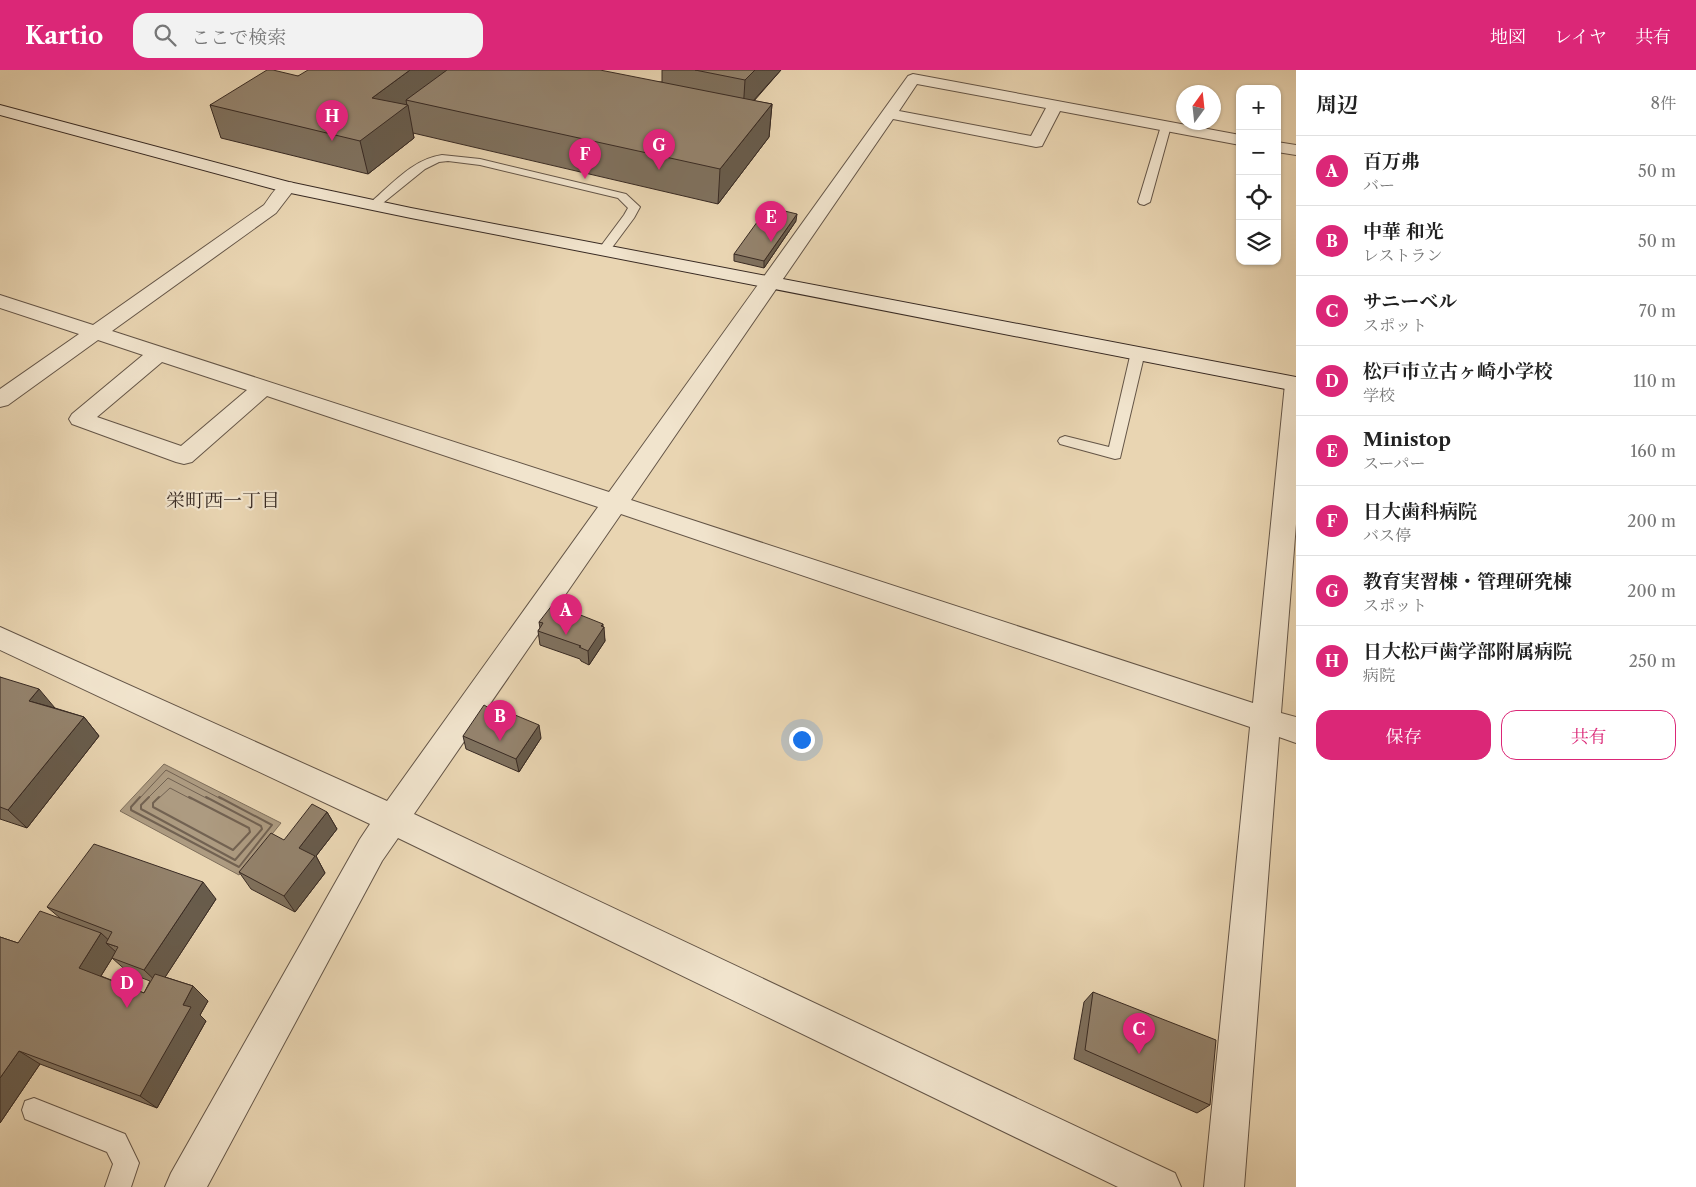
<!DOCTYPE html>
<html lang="ja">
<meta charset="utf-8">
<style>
:root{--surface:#fff;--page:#f2f2f2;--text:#222;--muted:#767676;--line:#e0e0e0;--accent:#db2777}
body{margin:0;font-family:"Libre Caslon Text","Noto Serif JP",serif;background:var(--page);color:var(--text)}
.controls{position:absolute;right:15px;top:15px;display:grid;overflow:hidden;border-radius:10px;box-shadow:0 1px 4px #0004}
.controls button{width:45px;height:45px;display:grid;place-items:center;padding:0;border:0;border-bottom:1px solid var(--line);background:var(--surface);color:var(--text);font:25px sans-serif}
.compass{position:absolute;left:1176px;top:15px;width:45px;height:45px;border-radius:50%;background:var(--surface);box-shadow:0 1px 4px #0004;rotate:15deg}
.you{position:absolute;left:801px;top:669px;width:18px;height:18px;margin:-12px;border:4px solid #fff;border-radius:50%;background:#1a73e8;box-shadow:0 0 0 8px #1a73e833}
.badge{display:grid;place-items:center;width:32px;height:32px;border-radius:50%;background:var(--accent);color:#fff;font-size:16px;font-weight:700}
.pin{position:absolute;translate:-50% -41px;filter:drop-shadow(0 1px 2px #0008)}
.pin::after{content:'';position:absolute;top:26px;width:18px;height:15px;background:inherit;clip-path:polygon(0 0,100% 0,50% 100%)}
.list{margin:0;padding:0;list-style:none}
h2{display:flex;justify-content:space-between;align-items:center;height:65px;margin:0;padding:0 20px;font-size:21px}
h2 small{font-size:16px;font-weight:400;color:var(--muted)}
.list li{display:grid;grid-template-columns:32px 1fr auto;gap:15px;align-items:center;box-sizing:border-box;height:70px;padding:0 20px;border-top:1px solid var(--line)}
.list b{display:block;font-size:19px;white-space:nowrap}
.list p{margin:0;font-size:16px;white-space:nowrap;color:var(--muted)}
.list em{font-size:16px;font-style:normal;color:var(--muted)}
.actions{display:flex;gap:10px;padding:15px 20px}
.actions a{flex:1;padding:11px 0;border:1px solid var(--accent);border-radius:15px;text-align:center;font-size:18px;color:var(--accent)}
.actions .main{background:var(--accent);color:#fff}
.icon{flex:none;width:28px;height:28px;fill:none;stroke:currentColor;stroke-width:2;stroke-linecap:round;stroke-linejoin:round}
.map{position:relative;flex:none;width:1296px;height:1117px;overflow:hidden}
header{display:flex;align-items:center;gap:30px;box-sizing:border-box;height:70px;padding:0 25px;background:var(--accent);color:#fff}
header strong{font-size:24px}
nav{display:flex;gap:28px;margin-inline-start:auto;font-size:18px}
.search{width:350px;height:45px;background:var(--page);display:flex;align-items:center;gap:12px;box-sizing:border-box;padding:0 18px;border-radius:15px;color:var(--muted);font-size:19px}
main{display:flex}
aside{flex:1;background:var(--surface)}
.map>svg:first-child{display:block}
.water{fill:#ad9b81;stroke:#7e6e5b}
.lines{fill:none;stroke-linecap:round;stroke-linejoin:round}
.shore-far1{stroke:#726252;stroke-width:1}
.shore{stroke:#726252;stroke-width:2}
.lane-casing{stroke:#645547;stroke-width:2}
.street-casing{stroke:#645547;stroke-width:2}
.secondary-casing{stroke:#382a23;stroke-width:2}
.lane{fill:#f1e4cd;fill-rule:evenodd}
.street{fill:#f1e4cd;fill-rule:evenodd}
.secondary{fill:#f1e4cd;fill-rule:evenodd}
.wall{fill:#7f715e;stroke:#382a23;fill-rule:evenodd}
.shaded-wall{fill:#685c4c;stroke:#382a23}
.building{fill:#94836d;stroke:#382a23}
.labels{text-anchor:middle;stroke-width:4.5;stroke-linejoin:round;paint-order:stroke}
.neighbourhood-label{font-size:19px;fill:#382a23;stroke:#f1e4cd}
</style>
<header>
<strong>Kartio</strong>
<div class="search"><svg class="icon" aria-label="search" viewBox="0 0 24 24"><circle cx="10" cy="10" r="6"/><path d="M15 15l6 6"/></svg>ここで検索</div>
<nav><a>地図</a><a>レイヤ</a><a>共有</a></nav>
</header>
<main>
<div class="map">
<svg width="1296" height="1117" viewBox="0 0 1296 1117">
<rect width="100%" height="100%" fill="#e9d5b2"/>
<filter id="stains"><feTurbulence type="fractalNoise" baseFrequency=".004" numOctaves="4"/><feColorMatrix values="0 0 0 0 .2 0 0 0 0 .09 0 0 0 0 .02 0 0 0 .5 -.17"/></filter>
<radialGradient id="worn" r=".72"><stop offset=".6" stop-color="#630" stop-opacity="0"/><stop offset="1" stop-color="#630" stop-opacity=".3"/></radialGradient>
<path class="water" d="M 164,694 L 281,753 L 239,805 L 120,741 Z"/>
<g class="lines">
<path class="shore-far1" d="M 139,729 L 166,700 L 221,729
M 147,729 L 168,708 L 208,729
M 158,729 L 170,718 L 191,729"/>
<path class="shore" d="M 140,727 L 131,737 L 131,740 L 239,797 L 272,755 L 219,727
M 149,727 L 141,735 L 141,739 L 235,790 L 262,759 L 261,756 L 206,727
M 159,727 L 153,733 L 153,737 L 233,780 L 250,762 L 249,758 L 189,727"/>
<defs>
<path id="lane" d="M 1166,53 L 1171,56 L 1150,132 L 1144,135 L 1140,134 L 1138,132 L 1161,56 Z
M 442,85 L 480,89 L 626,124 L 640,137 L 634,148 L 608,183 L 604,184 L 598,180 L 624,145 L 628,138 L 618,128 L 480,95 L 448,91 L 439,92 L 425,99 L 378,137 L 370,137 L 368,135 L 370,133 C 392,114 413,89 442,85 Z
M 1138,278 L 1145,282 L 1120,388 L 1115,389 L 1060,374 L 1058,371 L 1060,368 L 1065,366 L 1109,377 L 1131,282 Z
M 34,1028 L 125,1064 L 139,1093 L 131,1117 L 105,1117 L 113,1094 L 107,1082 L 25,1049 L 22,1040 L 25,1031 Z"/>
<path id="street" d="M 913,4 L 1240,65 L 1240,75 L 1060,41 L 1044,72 L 1042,76 L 1036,77 L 893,49 L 631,430 L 1253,633 L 1285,314 L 1288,309 L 1296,307 L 1296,454 L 1281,643 L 1296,647 L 1296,673 L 1279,667 L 1244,1117 L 1204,1117 L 1250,657 L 621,444 L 414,744 L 1175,1103 L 1181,1117 L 1118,1117 L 398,768 L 382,791 L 207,1117 L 165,1117 L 171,1103 L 360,769 L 370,754 L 0,580 L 0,557 L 387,731 L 598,437 L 267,326 L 192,392 L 184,394 L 176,392 L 72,354 L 69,349 L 72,344 L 143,285 L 98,270 L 8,335 L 0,337 L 0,319 L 79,264 L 0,238 L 0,225 L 93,255 L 264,135 C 272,125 278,110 293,113 L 296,117 L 276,143 L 112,261 L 609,422 L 908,6 ZM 917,14 L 1046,38 L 1031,66 L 899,41 ZM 162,292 L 247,320 L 181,376 L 97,347 Z
M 1277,72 L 1296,75 L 1296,85 L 1277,82 Z"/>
<path id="secondary" d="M 0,35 L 289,112 L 411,138 L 1296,307 L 1296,321 L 411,148 L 281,121 L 0,45 Z"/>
</defs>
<use href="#lane" class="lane-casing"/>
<use href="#street" class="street-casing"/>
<use href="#secondary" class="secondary-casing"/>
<use href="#lane" class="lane"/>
<use href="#street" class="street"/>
<use href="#secondary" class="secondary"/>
</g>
<path class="wall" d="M 662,0 L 781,0 L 754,31 L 772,34 L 769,67 L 718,134 L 413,63 L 414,68 L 368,104 L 221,68 L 210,35 L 298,6 L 662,12 Z
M 796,151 L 764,198 L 734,191 L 734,184 Z
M 539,552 L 603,557 L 605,571 L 589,595 L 581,591 L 580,589 L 540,575 L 538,561 L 540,558 Z
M 0,607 L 55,638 L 84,647 L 99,666 L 27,758 L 0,749 Z
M 463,666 L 541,668 L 519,702 L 466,679 Z
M 327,742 L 337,759 L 316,786 L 325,803 L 295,842 L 251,819 L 239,802 Z
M 216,829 L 165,907 L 193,916 L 208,931 L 200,945 L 206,951 L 157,1038 L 40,994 L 0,1053 L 0,867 L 18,873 L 60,848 L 47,837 ZM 112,888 L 129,903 L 150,911 L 144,923 L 101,906 Z
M 1093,922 L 1210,1035 L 1197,1043 L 1074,989 L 1084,932 Z"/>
<path class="shaded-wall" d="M 410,0 L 459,0 L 406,30 L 407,36 L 408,35 L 414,68 L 368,104 L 360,71 L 372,28 Z
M 755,0 L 781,0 L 743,42 L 745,10 Z
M 772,34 L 769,67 L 718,134 L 720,99 Z
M 797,144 L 796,151 L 764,198 L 764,191 Z
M 603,554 L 603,559 L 604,557 L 605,571 L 589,595 L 588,581 Z
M 39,619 L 55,638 L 29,631 Z
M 84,647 L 99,666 L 27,758 L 8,740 Z
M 539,655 L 541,668 L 519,702 L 516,689 Z
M 327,742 L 337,759 L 316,786 L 325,803 L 295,842 L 284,826 L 299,778 Z
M 203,812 L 216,829 L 160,915 L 144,900 Z
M 101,863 L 115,876 L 106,873 L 116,882 L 97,912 L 79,898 Z
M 193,916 L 208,931 L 200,945 L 206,951 L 157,1038 L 140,1026 L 183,935 Z
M 19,981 L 40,994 L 0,1053 L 0,1008 Z"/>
<path class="building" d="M 267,0 L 273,0 L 298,6 L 308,0 L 410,0 L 372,28 L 408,35 L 360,71 L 210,35 Z
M 447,0 L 600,0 L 772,34 L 720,99 L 406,30 Z
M 695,0 L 755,0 L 745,10 Z
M 768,137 L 797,144 L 764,191 L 734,184 Z
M 553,534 L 603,554 L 601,556 L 604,557 L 588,581 L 579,577 L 581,576 L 538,561 L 543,553 L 539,552 Z
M 0,607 L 39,619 L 29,631 L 84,647 L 8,740 L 0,737 Z
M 484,635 L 489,638 L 491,635 L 539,655 L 516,689 L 463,666 Z
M 312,734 L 327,742 L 299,778 L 315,786 L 284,826 L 239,802 L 271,763 L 284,770 Z
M 94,774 L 203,812 L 144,900 L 112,888 L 118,877 L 106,873 L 112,862 L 47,837 Z
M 40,841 L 101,863 L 79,898 L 144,923 L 155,904 L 193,916 L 183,935 L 191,937 L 140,1026 L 19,981 L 0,1008 L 0,867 L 18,873 Z
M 1093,922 L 1216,970 L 1210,1035 L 1085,980 Z"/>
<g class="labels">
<g class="neighbourhood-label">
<text x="223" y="437">栄町西一丁目</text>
</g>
</g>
<rect width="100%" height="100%" filter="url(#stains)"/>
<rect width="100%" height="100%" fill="url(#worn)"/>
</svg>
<div class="controls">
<button>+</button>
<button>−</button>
<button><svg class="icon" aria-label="locate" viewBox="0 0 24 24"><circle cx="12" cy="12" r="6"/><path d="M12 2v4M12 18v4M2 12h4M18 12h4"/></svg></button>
<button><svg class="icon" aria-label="layers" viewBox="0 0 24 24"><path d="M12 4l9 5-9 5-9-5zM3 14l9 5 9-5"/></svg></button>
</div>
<svg class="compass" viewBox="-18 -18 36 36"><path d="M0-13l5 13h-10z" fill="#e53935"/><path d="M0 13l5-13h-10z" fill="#767676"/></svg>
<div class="you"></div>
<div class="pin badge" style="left:566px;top:565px">A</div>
<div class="pin badge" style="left:500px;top:671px">B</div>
<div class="pin badge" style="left:1139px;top:984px">C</div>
<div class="pin badge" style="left:127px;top:938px">D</div>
<div class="pin badge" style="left:771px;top:172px">E</div>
<div class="pin badge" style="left:585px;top:109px">F</div>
<div class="pin badge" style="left:659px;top:100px">G</div>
<div class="pin badge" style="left:332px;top:71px">H</div>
</div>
<aside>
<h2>周辺<small>8件</small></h2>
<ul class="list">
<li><span class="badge">A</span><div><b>百万弗</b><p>バー</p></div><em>50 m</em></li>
<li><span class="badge">B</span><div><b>中華 和光</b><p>レストラン</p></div><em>50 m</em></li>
<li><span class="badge">C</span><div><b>サニーベル</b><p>スポット</p></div><em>70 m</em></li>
<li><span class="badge">D</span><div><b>松戸市立古ヶ崎小学校</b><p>学校</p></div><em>110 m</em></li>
<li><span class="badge">E</span><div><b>Ministop</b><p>スーパー</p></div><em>160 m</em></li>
<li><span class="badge">F</span><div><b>日大歯科病院</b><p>バス停</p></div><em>200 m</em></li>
<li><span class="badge">G</span><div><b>教育実習棟・管理研究棟</b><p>スポット</p></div><em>200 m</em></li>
<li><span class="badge">H</span><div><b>日大松戸歯学部附属病院</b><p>病院</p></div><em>250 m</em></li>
</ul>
<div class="actions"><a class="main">保存</a><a>共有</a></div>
</aside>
</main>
